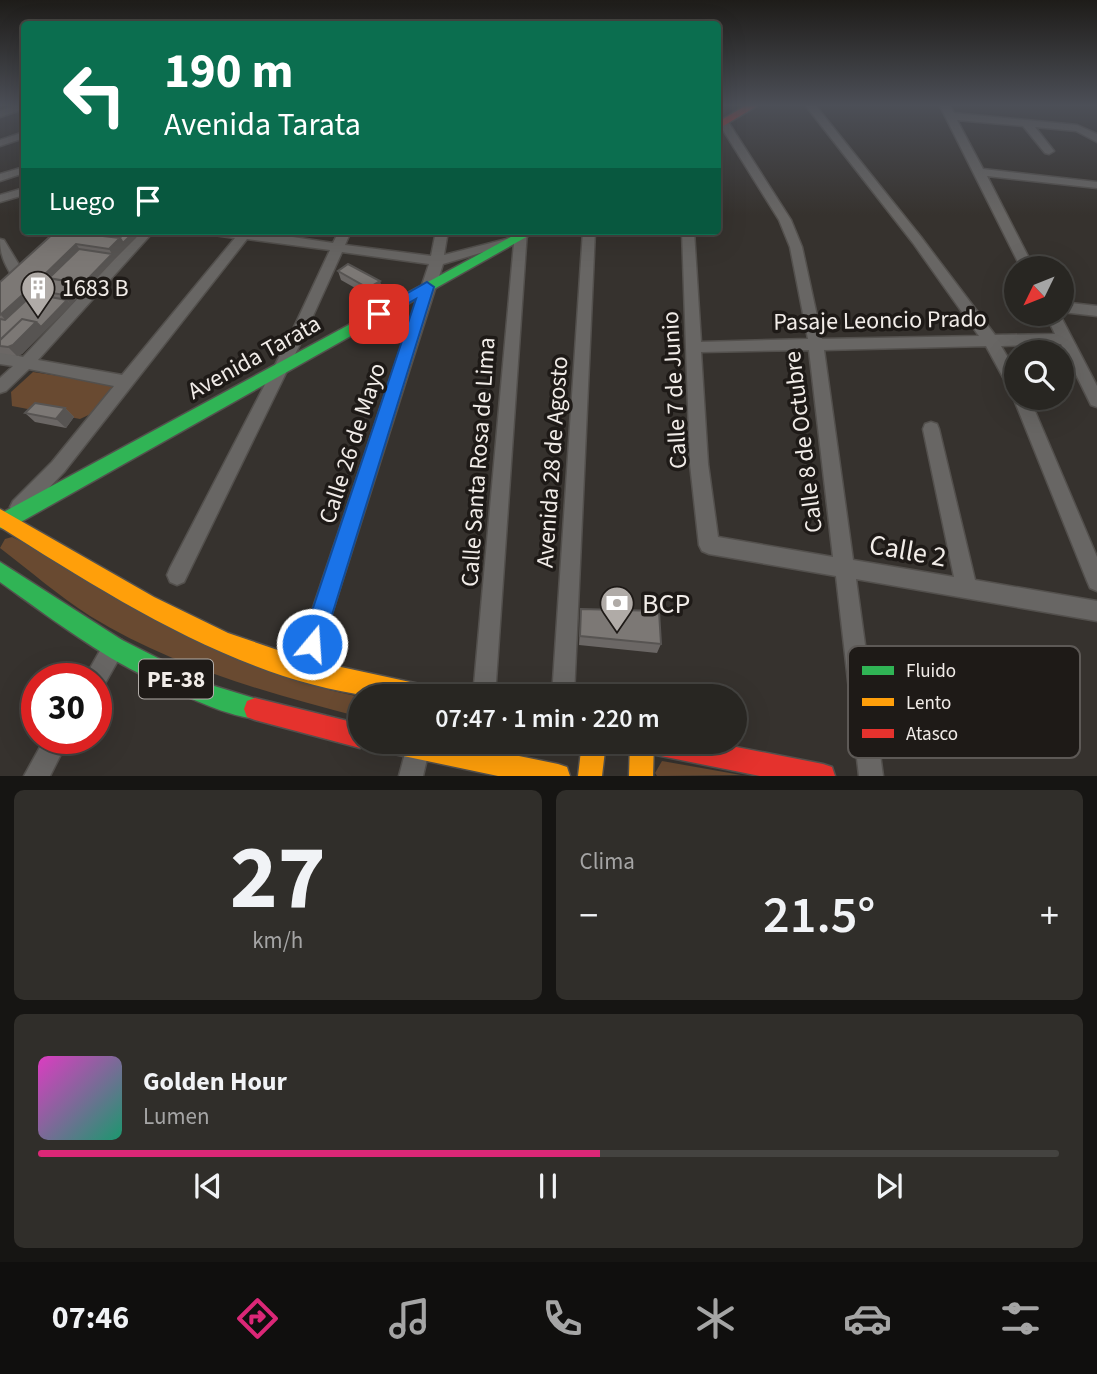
<!DOCTYPE html>
<html lang="es">
<meta charset="utf-8">
<style>
body{margin:0;font-family:"Source Sans 3",sans-serif;background:#302e2a;color:#f1f3f6;height:100vh;display:flex;flex-direction:column;font-size:26px;white-space:nowrap}
*{box-sizing:border-box;margin:0}
p{font-size:23px;color:#a5a5a5}
.icon{flex:none;width:38px;height:38px;fill:none;stroke:currentColor;stroke-width:2;stroke-linecap:round;stroke-linejoin:round}
.map{position:relative;height:776px;overflow:hidden}
.drawer{display:flex;flex-direction:column;gap:14px;padding:14px;background:#161513;flex:1}
.drawer>*{flex:none}
.top-card{position:absolute;left:21px;top:21px;width:700px;height:214px;border-radius:7px;box-shadow:0 7px 28px #0002,0 0 0 2px #444340;background:#0b6e4f;color:#fff;overflow:hidden}
.needle{width:46px;rotate:227deg}
.controls{position:absolute;left:1004px;top:256px;display:grid;gap:14px}
.controls a{display:grid;place-items:center;width:70px;height:70px;border-radius:50%;background:#282622;box-shadow:0 7px 28px #0002,0 0 0 2px #444340;font-size:35px}
.speed{position:absolute;left:21px;top:663px;display:flex;gap:14px;font-size:35px;font-weight:700;text-align:center}
.speed>*{display:grid;place-content:center;width:91px;height:91px;border-radius:50%;background:#282622;box-shadow:0 7px 28px #0002,0 0 0 2px #444340;line-height:1}
.speed .limit{border:10px solid #d22;background:#fff;color:#111}
.pin{position:absolute;display:grid;place-items:center;width:60px;height:60px;color:#fff;margin:-30px;border-radius:14px;box-shadow:0 4px 10px #0006}
.me{position:absolute;width:77px;margin:-38px;rotate:18deg;stroke-linejoin:round;filter:drop-shadow(0 0 5px #0008)}
.turn{display:flex;align-items:center;gap:24px;height:147px;padding:0 28px;font-size:32px}
.turn .icon{width:91px;height:91px;stroke-width:2.5}
.turn b{display:block;font-size:49px;line-height:60px}
.then{display:flex;align-items:center;height:66px;padding:0 28px;background:#0003;gap:14px;font-size:26px}
.big{font-size:52px;font-weight:600;line-height:1.1}
.drawer .widget{flex:1;display:flex;flex-direction:column;justify-content:center;gap:10px;min-width:0;padding:0 24px;border-radius:10px;background:#302e2a}
.drawer .dial{align-items:center;gap:0}
.dial b{font-size:91px;line-height:1}
.song{display:flex;align-items:center;gap:21px}
.cover{width:84px;height:84px;border-radius:10px;background:linear-gradient(135deg,hsl(310 70% 55%),hsl(160 70% 35%))}
.played{height:7px;border-radius:4px;background:linear-gradient(90deg,#db2777 55%,#444340 55%)}
.keys{display:flex;justify-content:space-around;direction:ltr}
.heat{display:flex;justify-content:space-between;align-items:center;font-size:38px;direction:ltr}
.drawer .tiles{flex:1;display:grid;gap:14px;grid-template-columns:1fr 1fr}
.widget:last-child{grid-column:span 2}
.trip{position:absolute;left:348px;top:684px;width:399px;height:70px;border-radius:35px;background:#282622;box-shadow:0 7px 28px #0002,0 0 0 2px #444340;font-weight:600;line-height:70px;text-align:center}
.tab-bar{display:flex;height:112px;justify-content:space-around;align-items:center;background:#100f0e;color:#a5a5a5}
.tab-bar .icon{width:49px;height:49px}
.tab-bar .selected{color:#db2777}
.tab-bar b{font-size:32px;color:#f1f3f6}
.map>svg:first-child{display:block}
</style>
<div class="map">
<svg width="1097" height="776" viewBox="0 0 1097 776">
<rect width="100%" height="100%" fill="#36322e"/>
<path fill="#694a31" d="M33 372 111 384 113 388 95 412 80 419 12 406 11 392Z
M12 537 329 690 360 697V717C268 693 173 667 90 616 59 596 30 571 0 548L5 539Z
M662 761 741 775 657 776 655 773Z"/>
<g fill="none" stroke-linecap="round" stroke-linejoin="round">
<g stroke="#53504d" stroke-width="3">
<path id="street" d="M14 106H24V109L0 117V111Z
M806 106H816L921 237 995 335 1055 334 1045 313H1059L1097 386V407L1091 405 1061 344 1001 346 1017 373V397H1029L1097 557V591L1090 588 1087 581 1013 397 1015 393 1011 392 986 346 824 350 853 560 954 577 923 429 925 424 931 422 937 424 939 429 975 580 1097 601V621L856 579 883 776H859L836 576 709 554 702 551 699 545 690 464 682 231H694L701 342 808 339 790 247 779 220 718 122 719 120H727L791 220 802 247 822 339 979 336 913 243ZM809 350 833 557 718 537 708 464 701 352Z
M940 106H950L954 113 1077 125 1097 134V142L1076 131 1035 127 1054 151 1049 154 1045 153 1023 126 957 120 983 169 1097 182V188L987 176 1034 268H1021Z
M24 132V138L0 146V140Z
M24 167V173L0 181V174Z
M24 188V195L0 202V195Z
M141 231H154L38 360 122 375 235 238 214 235 208 231H253L333 243 339 231H351L345 245 431 256 436 231H448L444 255 514 237 515 231H527L495 696H473L514 243 443 264 314 670 311 678 303 681 295 678 292 670 429 264 342 252 302 340 184 582 177 585 170 582 167 575 170 568 288 340 330 250 247 239 64 472 25 513 19 515 13 513 10 507 13 501 52 462 114 386 29 369 6 391 0 393V378L13 366 0 364V352L23 357Z
M583 231H595L574 696H552Z
M0 239 4 240 24 273 22 276H12C4 263 0 254 0 239Z
M1062 302 1097 306V316L1062 312Z
M114 637 122 640 125 648 103 687 96 690V679H84L106 640Z
M45 738H69L50 776H24Z
M408 742H428L430 746 423 776H399Z"/>
</g>
<g stroke="#53504d" stroke-width="3">
<path id="fast" d="M522 231H537L12 527 5 529 0 528V514Z
M0 562 122 640 211 685 263 701 266 709 263 717C238 727 132 671 106 655 70 633 35 607 0 582Z"/>
</g>
<g stroke="#53504d" stroke-width="3">
<path id="slow" d="M0 509 154 597 228 633 304 659 424 685 432 688 435 696C414 696 392 699 371 696 242 681 108 595 0 527Z
M382 742H451L558 764 567 767 570 776H498L394 754 386 750Z
M582 742H606L602 776H578Z
M630 742H654L653 776H629Z"/>
</g>
<g stroke="#53504d" stroke-width="3">
<path id="jam" d="M745 106H757L718 129V122Z
M255 698 360 724V742H369L360 748 255 720 247 717 244 709 247 701Z
M639 742H711L823 764 832 767 835 776H760L651 754 643 750Z"/>
</g>
<use href="#street" fill="#686664" fill-rule="evenodd"/>
<use href="#fast" fill="#30b455" fill-rule="evenodd"/>
<use href="#slow" fill="#ff9f0a" fill-rule="evenodd"/>
<use href="#jam" fill="#e5322d" fill-rule="evenodd"/>
</g>
<path fill="#6b6765" d="M56 231H141L136 238 127 248 22 354 17 356 0 353V282Z
M338 271 380 281 382 291 371 297 341 280Z
M65 408 74 417 66 428 35 422 25 413Z
M581 609 661 644 657 653 579 645Z"/>
<path fill="#575452" d="M90 231H102L91 238 87 234Z
M132 231H141L136 238 115 259 109 249 120 238 133 233Z
M76 244 83 254 53 283 42 277Z
M112 254 115 259 84 292 80 287Z
M380 281 382 291 371 297 368 288Z
M77 283 84 292 71 305 64 295Z
M29 289 37 299 10 325 1 315Z
M67 300 71 305 45 331 41 327Z
M36 322 45 331 22 354 17 356 8 347Z
M65 408 74 417 66 428 56 419Z"/>
<path fill="#7c7875" stroke="#575452" stroke-width="2" d="M56 231H90L87 234 120 238 109 249 76 244 42 277 77 283 64 295 29 289 0 315V282Z
M98 231H117L133 233 123 243 120 238 94 235Z
M79 249 112 254 80 287 77 283 49 278Z
M348 264 380 281 368 288 338 271Z
M33 294 67 300 41 327 36 322 22 319 0 340V319L5 320Z
M22 319 36 322 13 345 8 347 0 346V340Z
M35 403 65 408 56 419 25 413Z
M581 609 659 611 661 644 580 636Z"/>
<linearGradient id="sky" x2="0" y2="1"><stop stop-color="#1e1c19"/><stop offset="0.49" stop-color="#4c4f57"/><stop offset="1" stop-color="#4c4f57" stop-opacity="0"/></linearGradient>
<rect width="1097" height="215" fill="url(#sky)"/>
<path fill="#1a73e8" stroke="#114b97" stroke-width="2" d="M427 282 434 287 323 644 319 652 312 655 304 652 301 644 416 299 384 317H373L371 314Z"/>
<defs>
<g id="building-pin" transform="scale(1.75)"><path d="M0 17L-7.5 6A9.5 9.5 0 1 1 7.5 6Z" fill="#b0aba7" stroke="#1e1a17"/><path d="M-4-6H4V6H1V3H-1V6H-4ZM-2.5-4.3h1.7v1.8h-1.7ZM.8-4.3h1.7v1.8H.8ZM-2.5-1h1.7V.8h-1.7ZM.8-1h1.7V.8H.8Z" fill="#fff"/></g>
<g id="bank-pin" transform="scale(1.75)"><path d="M0 17L-7.5 6A9.5 9.5 0 1 1 7.5 6Z" fill="#b0aba7" stroke="#1e1a17"/><path d="M-6-4H6V4H-6ZM0-2.3a2.3 2.3 0 1 0 0 4.6a2.3 2.3 0 1 0 0-4.6Z" fill="#fff"/></g>
</defs>
<g fill-rule="evenodd">
<use href="#building-pin" x="38" y="288"/>
<use href="#bank-pin" x="617" y="603"/>
</g>
<g text-anchor="middle" stroke-width="7" stroke-linejoin="round" paint-order="stroke">
<rect fill="#1e1a17" stroke="#b2ada9" stroke-width="2" x="139" y="659.5" width="74" height="39" rx="5"/>
<g font-size="23" font-weight="bold" fill="#f1ece8">
<text x="176" y="687">PE-38</text>
</g>
<g font-size="24" fill="#f1ece8" stroke="#1e1a17" text-anchor="start">
<text x="62" y="296">1683 B</text>
</g>
<g font-size="24" fill="#f1ece8" stroke="#1e1a17">
<text transform="translate(880 320) rotate(-1)" y="8">Pasaje Leoncio Prado</text>
<text transform="translate(254 357) rotate(-29)" y="8">Avenida Tarata</text>
<text transform="translate(674 390) rotate(-93)" y="8">Calle 7 de Junio</text>
<text transform="translate(803 442) rotate(-97)" y="8">Calle 8 de Octubre</text>
<text transform="translate(352 443) rotate(-72)" y="8">Calle 26 de Mayo</text>
<text transform="translate(478 462) rotate(-86)" y="8">Calle Santa Rosa de Lima</text>
<text transform="translate(552 462) rotate(-86)" y="8">Avenida 28 de Agosto</text>
</g>
<g font-size="28" fill="#f1ece8" stroke="#1e1a17">
<text transform="translate(908 550) rotate(10)" y="10">Calle 2</text>
</g>
<g font-size="28" fill="#f1ece8" stroke="#1e1a17" text-anchor="start">
<text x="642" y="613">BCP</text>
</g>
</g>
<rect x="848" y="646" width="232" height="112" rx="10" fill="#1e1a17" stroke="#5d5956" stroke-width="2"/>
<rect x="862" y="666" width="32" height="9" fill="#30b455"/>
<rect x="862" y="698" width="32" height="8" fill="#ff9f0a"/>
<rect x="862" y="729" width="32" height="9" fill="#e5322d"/>
<g font-size="19" fill="#f1ece8">
<text x="906" y="677">Fluido</text>
<text x="906" y="709">Lento</text>
<text x="906" y="740">Atasco</text>
</g>
</svg>
<div class="controls">
<a><svg class="needle" viewBox="-14 -14 28 28"><path d="M0-13l5 13h-10z" fill="#e53935"/><path d="M0 13l5-13h-10z" fill="#a5a5a5"/></svg></a>
<a><svg class="icon" aria-label="search" viewBox="0 0 24 24"><circle cx="10" cy="10" r="6"/><path d="M15 15l6 6"/></svg></a>
</div>
<div class="speed"><div class="limit">30</div></div>
<div class="pin" style="left:379px;top:314px;background:#d93025"><svg class="icon" aria-label="arrive" viewBox="0 0 24 24"><path d="M6 21V4h12l-3 4 3 4H6"/></svg></div>
<svg class="me" style="left:312px;top:644px" viewBox="-20 -20 40 40"><circle r="17" fill="#1a73e8" stroke="#fff" stroke-width="3"/><path d="M0-11L8 9 0 5-8 9z" fill="#fff"/></svg>
<div class="trip">07:47 · 1 min · 220 m</div>
<div class="top-card">
<div class="turn"><svg class="icon" aria-label="left" viewBox="0 0 24 24"><path d="M17 20v-9H6M10 6l-5 5 5 5"/></svg><div><b>190 m</b>Avenida Tarata</div></div>
<div class="then">Luego<svg class="icon" aria-label="arrive" viewBox="0 0 24 24"><path d="M6 21V4h12l-3 4 3 4H6"/></svg></div>
</div>
</div>
<section class="drawer">
<div class="tiles">
<div class="widget dial"><b>27</b><p>km/h</p></div>
<div class="widget"><p>Clima</p>
<div class="heat"><a>−</a><b class="big">21.5°</b><a>+</a></div>
</div>
<div class="widget">
<div class="song"><i class="cover"></i><div><b>Golden Hour</b><p>Lumen</p></div></div>
<div class="played"></div>
<div class="keys"><svg class="icon" aria-label="previous" viewBox="0 0 24 24"><path d="M18 5L8 12l10 7zM5 5v14"/></svg><svg class="icon" aria-label="pause" viewBox="0 0 24 24"><path d="M8 5v14M16 5v14"/></svg><svg class="icon" aria-label="next" viewBox="0 0 24 24"><path d="M6 5l10 7-10 7zM19 5v14"/></svg></div>
</div>
</div>
</section>
<nav class="tab-bar">
<b>07:46</b>
<svg class="icon selected" aria-label="directions" viewBox="0 0 24 24"><path d="M12 3l9 9-9 9-9-9zM9 14v-3h6M13 9l2 2-2 2"/></svg>
<svg class="icon" aria-label="music" viewBox="0 0 24 24"><path d="M9 18V5l10-2v13"/><circle cx="6" cy="18" r="3"/><circle cx="16" cy="16" r="3"/></svg>
<svg class="icon" aria-label="phone" viewBox="0 0 24 24"><path d="M5 4h4l2 5-3 2q2 4 5 5l2-3 5 2v4C11 20 4 13 5 4z"/></svg>
<svg class="icon" aria-label="climate" viewBox="0 0 24 24"><path d="M12 3v18M4 7l16 10M4 17L20 7"/></svg>
<svg class="icon" aria-label="car" viewBox="0 0 24 24"><path d="M5 17H2v-5l4-1 3-4h7l3 4 3 1v5h-3M9 17h6M6 11h13"/><circle cx="7" cy="17" r="2"/><circle cx="17" cy="17" r="2"/></svg>
<svg class="icon" aria-label="filters" viewBox="0 0 24 24"><path d="M4 7h16M4 17h16"/><circle cx="9" cy="7" r="2"/><circle cx="15" cy="17" r="2"/></svg>
</nav>
